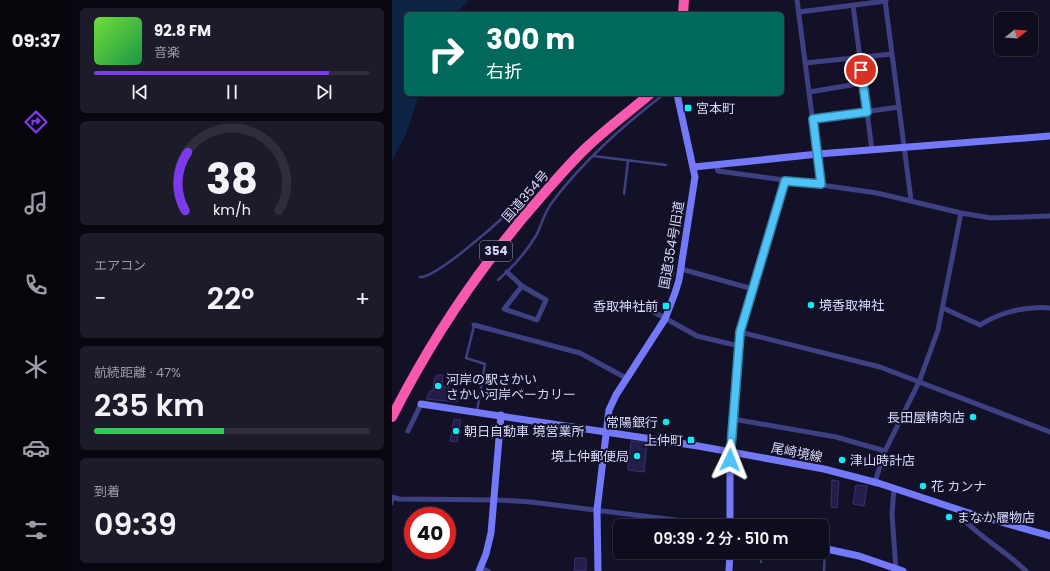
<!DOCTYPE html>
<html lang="ja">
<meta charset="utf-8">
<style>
body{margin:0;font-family:Poppins,"Noto Sans JP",sans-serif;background:#1c1b2a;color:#f1f3f6;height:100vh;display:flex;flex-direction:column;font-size:15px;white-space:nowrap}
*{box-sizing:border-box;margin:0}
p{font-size:13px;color:#9b9ca4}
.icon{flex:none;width:22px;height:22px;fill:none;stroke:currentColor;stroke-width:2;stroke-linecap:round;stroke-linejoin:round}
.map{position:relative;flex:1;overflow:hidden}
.details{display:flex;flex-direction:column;gap:8px;padding:8px;background:#080710;width:320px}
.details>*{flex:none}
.guide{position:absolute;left:12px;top:12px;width:380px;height:84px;border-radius:6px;box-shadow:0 1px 3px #0004,0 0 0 1px #2e2d3b;background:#00695c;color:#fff;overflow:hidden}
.needle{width:26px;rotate:73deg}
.buttons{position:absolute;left:602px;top:12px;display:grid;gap:8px}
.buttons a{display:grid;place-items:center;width:44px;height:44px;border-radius:6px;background:#0e0d1d;box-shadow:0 1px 3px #0004,0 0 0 1px #2e2d3b;font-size:20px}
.speed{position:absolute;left:12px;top:507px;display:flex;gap:8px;font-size:20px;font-weight:700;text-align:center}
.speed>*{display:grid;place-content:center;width:52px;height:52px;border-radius:50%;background:#0e0d1d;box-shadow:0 1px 3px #0004,0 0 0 1px #2e2d3b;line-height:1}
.speed .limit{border:6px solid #d22;background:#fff;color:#111}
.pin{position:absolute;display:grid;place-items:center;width:34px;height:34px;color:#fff;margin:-17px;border:2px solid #fff;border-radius:50%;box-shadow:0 1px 4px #0007}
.me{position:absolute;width:44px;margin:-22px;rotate:2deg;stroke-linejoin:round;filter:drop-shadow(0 0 3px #0008)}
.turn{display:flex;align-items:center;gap:14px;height:84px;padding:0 16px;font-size:18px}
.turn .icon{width:52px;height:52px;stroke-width:2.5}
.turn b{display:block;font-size:28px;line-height:34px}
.big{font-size:30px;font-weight:600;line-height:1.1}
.details .tile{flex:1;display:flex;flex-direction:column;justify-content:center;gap:6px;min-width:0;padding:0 14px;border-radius:6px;background:#1c1b2a}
.details .dial{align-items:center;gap:0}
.dial svg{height:104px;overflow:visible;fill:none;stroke:#2e2d3b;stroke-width:7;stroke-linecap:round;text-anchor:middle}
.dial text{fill:#f1f3f6;stroke:none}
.song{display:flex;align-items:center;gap:12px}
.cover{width:48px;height:48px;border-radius:6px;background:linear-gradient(135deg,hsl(100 70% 55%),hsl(140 70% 35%))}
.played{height:4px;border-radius:2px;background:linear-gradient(90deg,#7c3aed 85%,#2e2d3b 85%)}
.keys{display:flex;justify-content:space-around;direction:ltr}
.heat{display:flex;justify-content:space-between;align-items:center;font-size:22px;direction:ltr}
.charge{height:6px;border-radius:3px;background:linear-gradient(90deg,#34c759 47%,#2e2d3b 0)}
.trip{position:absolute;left:221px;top:519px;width:216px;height:40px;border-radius:6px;background:#0e0d1d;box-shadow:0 1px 3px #0004,0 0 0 1px #2e2d3b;font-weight:600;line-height:40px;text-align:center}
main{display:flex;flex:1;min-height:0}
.tab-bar{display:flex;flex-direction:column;width:72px;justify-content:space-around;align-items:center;background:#06050c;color:#9b9ca4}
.tab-bar .icon{width:28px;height:28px}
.tab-bar .selected{color:#7c3aed}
.tab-bar b{font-size:18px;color:#f1f3f6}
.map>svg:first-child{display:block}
</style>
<main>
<nav class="tab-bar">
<b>09:37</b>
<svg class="icon selected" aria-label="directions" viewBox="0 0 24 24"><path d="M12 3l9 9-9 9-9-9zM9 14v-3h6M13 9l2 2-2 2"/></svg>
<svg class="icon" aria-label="music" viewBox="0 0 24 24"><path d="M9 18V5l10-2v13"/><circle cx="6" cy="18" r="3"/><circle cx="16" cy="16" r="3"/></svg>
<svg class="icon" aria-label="phone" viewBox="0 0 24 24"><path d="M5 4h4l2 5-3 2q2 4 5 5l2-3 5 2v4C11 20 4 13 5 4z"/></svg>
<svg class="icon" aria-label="climate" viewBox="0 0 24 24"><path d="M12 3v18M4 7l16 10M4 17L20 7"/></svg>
<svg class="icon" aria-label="car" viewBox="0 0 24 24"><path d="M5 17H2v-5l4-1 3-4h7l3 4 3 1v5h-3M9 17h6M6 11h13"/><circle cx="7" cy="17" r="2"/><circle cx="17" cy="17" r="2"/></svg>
<svg class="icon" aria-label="filters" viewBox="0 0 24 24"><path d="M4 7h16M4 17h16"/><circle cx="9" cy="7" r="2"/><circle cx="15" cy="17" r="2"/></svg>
</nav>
<section class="details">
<div class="tile">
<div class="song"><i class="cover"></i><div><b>92.8 FM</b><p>音楽</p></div></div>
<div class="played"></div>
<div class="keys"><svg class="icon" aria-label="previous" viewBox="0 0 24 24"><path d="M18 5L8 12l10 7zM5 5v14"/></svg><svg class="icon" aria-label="pause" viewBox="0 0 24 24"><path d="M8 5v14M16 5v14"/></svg><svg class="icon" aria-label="next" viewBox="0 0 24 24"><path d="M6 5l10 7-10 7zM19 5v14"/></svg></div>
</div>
<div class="tile dial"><svg viewBox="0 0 100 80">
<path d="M14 69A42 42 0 1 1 86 69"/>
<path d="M14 69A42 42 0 0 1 16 24" stroke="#7c3aed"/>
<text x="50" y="56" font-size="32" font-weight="700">38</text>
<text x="50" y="72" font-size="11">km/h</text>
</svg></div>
<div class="tile"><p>エアコン</p>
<div class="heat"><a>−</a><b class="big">22°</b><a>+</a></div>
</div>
<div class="tile"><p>航続距離 · 47%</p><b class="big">235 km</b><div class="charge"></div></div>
<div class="tile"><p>到着</p><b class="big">09:39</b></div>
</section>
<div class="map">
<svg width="658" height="571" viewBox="0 0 658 571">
<rect width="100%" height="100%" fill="#131127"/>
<path fill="#0d2444" d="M0 0H77L63 14H14V94H27L14 134 0 161Z"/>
<path fill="#231e47" stroke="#3a3172" d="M268 269 282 272 279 286 266 284Z
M45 375H51L50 386 57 387 56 396 66 397 65 402 34 399 38 391H41L42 380Z
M62 419 69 420 65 442 58 441Z
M239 441 255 443 252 472 236 470Z
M440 480 447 481 445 508 439 507Z
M464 485 475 486 472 506 461 504Z
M183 558H194V571H182Z"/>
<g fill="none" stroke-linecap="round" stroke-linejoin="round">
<path stroke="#3e4083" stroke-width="2.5" d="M201 156 274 165
M232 194 236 161
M28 277C44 278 103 225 117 212 129 200 139 187 151 176L160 182
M106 280C121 267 135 251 145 234 150 223 153 211 161 201 193 159 231 126 272 94
M82 326 74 358 93 364 85 411
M0 504 2 497
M369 552V562
M432 571 433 549"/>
<path stroke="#3e4083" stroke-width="5" d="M405 0 429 185 485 193 569 213 599 218 658 216
M493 0 519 200
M461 5 480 150
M407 12 494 1
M413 63 500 54
M417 92 471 83
M421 119 507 107
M324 164 326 171 429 185
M289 269 361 289 348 332 338 452
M115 272 130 286 154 300 145 320 112 309 130 286
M361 289 393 181
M253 307 305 336 347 346
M551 308 588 325C608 312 634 306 658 308
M82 325 188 353 234 378
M348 332 488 367 658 432
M341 419 444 437 493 451
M16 431 29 404
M483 482 493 451 527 382 546 330 569 213
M502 488 500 514 504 570
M0 497 7 499 106 500 139 502 331 526
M574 512 573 521C592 540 615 552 634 571
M88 568 96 571"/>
<path stroke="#7479f9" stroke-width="7" d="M302 167 426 154 658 136
M29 404 306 446 432 469 486 483 574 512 658 536
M338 526V452
M430 548 467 556 511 571
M87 571 94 554 99 533 109 415
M206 571 205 510 217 410 224 395 273 319 283 293 287 280 303 177 285 94
M337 571 338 552"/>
<path stroke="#f859af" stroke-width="10" d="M291 14 292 0
M0 417C40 338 89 265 148 198 163 181 178 163 195 147 215 128 237 112 258 94"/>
</g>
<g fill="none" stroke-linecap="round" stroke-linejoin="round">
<g stroke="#337fa1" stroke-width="10">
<path id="route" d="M338 460 348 332 393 181 429 184 421 119 475 112 469 70"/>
</g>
<use href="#route" stroke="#4fc3f7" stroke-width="7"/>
</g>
<g fill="#0decf4" stroke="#131127" stroke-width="1.5">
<rect x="292" y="104" width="8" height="8" rx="2"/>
<circle cx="419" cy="305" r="4"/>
<rect x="270" y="302" width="8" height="8" rx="2"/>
<circle cx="46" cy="386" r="4"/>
<circle cx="581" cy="417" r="4"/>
<circle cx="274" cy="422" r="4"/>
<circle cx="64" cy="431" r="4"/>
<rect x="295" y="436" width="8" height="8" rx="2"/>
<circle cx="245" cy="456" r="4"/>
<circle cx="450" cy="460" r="4"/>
<circle cx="531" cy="486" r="4"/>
<circle cx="557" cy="517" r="4"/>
</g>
<g text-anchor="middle" stroke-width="4" stroke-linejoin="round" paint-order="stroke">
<rect fill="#131127" stroke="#9e9cbd" stroke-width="1" x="88" y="241" width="32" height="20" rx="3"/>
<g font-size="12" font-weight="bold" fill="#dad8fd">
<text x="104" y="255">354</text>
</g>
<g font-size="13" fill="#dad8fd" stroke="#131127" text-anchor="start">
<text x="304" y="113">宮本町</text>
<text x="427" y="310">境香取神社</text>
<text x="266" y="311" text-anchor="end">香取神社前</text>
<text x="54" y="384">河岸の駅さかい<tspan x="54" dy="15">さかい河岸ベーカリー</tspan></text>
<text x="573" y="422" text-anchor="end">長田屋精肉店</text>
<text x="266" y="427" text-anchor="end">常陽銀行</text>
<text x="72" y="436">朝日自動車 境営業所</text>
<text x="291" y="445" text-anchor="end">上仲町</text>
<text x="237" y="461" text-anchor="end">境上仲郵便局</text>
<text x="458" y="465">津山時計店</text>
<text x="539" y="491">花 カンナ</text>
<text x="565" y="522">まなか履物店</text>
</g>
<g font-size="13" fill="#dad8fd" stroke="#131127">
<text transform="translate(133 196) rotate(-49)" y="5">国道354号</text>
<text transform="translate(279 245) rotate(-80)" y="5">国道354号旧道</text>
<text transform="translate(405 452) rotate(11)" y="5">尾崎境線</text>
</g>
</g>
</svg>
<div class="buttons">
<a><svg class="needle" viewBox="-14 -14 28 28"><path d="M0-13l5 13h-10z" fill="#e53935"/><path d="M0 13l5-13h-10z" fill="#9b9ca4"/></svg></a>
</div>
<div class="speed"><div class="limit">40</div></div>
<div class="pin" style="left:469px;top:70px;background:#d93025"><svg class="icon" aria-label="arrive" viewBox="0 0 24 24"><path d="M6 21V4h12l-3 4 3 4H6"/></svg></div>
<svg class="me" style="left:338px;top:460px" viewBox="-20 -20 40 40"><path d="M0-17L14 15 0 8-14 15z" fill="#4fc3f7" stroke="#fff" stroke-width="4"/></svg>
<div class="trip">09:39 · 2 分 · 510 m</div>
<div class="guide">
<div class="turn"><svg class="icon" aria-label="right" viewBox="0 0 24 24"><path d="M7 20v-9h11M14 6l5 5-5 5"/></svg><div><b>300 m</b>右折</div></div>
</div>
</div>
</main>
